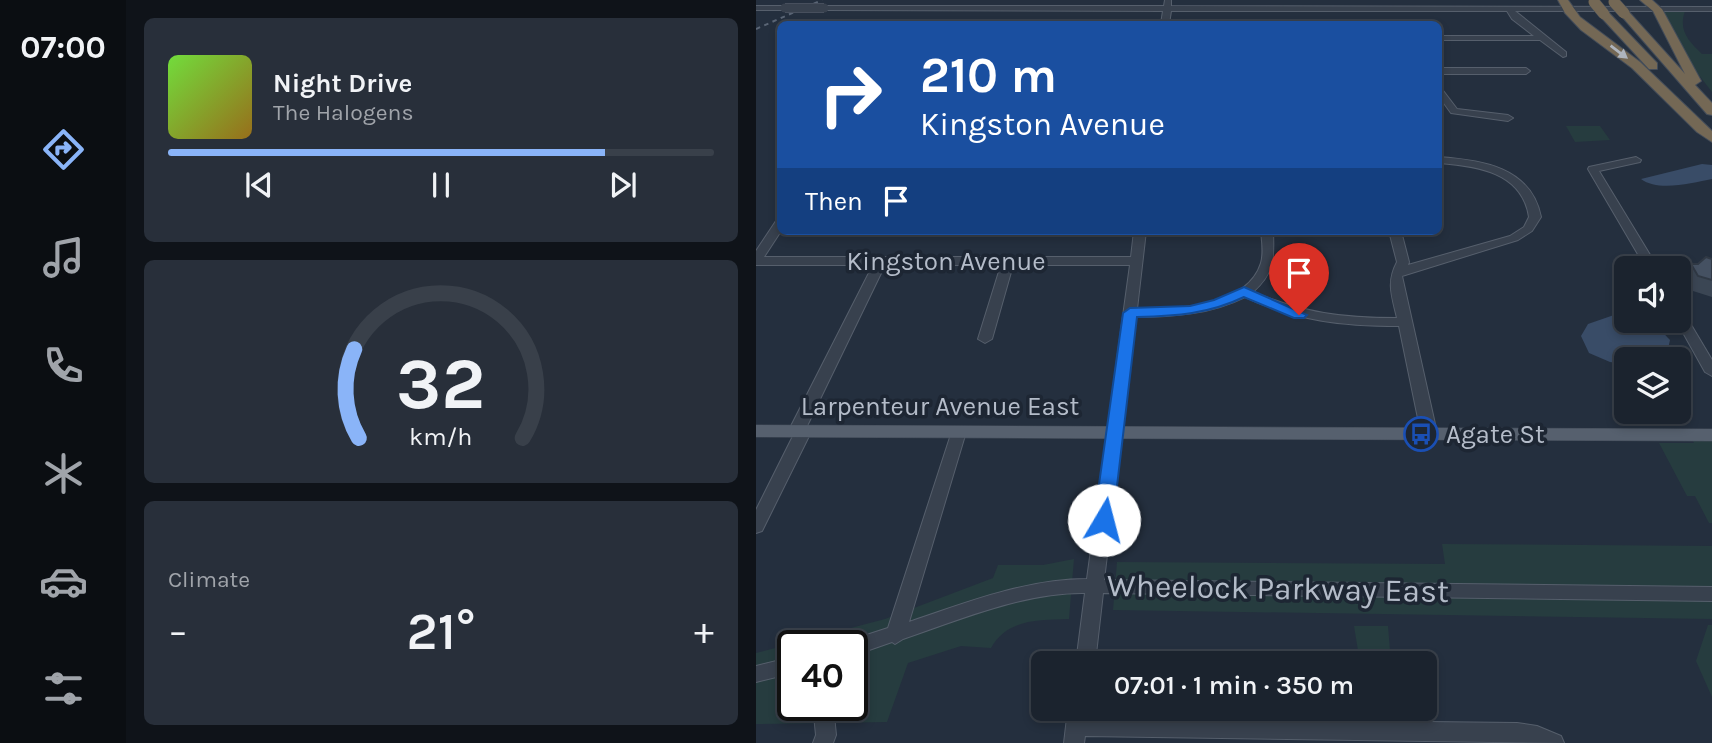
<!DOCTYPE html>
<meta charset="utf-8">
<style>
body{margin:0;font-family:Karla,sans-serif;background:#282f3a;color:#f1f3f6;height:100vh;display:flex;flex-direction:column;font-size:26px;white-space:nowrap}
*{box-sizing:border-box;margin:0}
p{font-size:23px;color:#a0a4aa}
.icon{flex:none;width:38px;height:38px;fill:none;stroke:currentColor;stroke-width:2;stroke-linecap:round;stroke-linejoin:round}
.map{position:relative;flex:1;overflow:hidden}
.details{display:flex;flex-direction:column;gap:18px;padding:18px;background:#0f1319;width:630px}
.details>*{flex:none}
.top-card{position:absolute;left:21px;top:21px;width:665px;height:214px;border-radius:10px;box-shadow:0 4px 10px #0003,0 0 0 2px #39404a;background:#1a4fa0;color:#fff;overflow:hidden}
.buttons{position:absolute;left:858px;top:256px;display:grid;gap:14px}
.buttons a{display:grid;place-items:center;width:77px;height:77px;border-radius:10px;background:#1b232e;box-shadow:0 4px 10px #0003,0 0 0 2px #39404a;font-size:35px}
.speed{position:absolute;left:21px;top:630px;display:flex;gap:14px;font-size:35px;font-weight:700;text-align:center}
.speed>*{display:grid;place-content:center;width:91px;height:91px;border-radius:50%;background:#1b232e;box-shadow:0 4px 10px #0003,0 0 0 2px #39404a;line-height:1}
.speed .limit{border:4px solid #111;border-radius:10px;background:#fff;color:#111}
.pin{position:absolute;display:grid;place-items:center;width:60px;height:60px;color:#fff;margin:-72px -30px;border-radius:50% 50% 50% 0;rotate:-45deg;box-shadow:0 0 7px #0007}
.pin .icon{rotate:45deg}
.me{position:absolute;width:77px;margin:-38px;rotate:8deg;stroke-linejoin:round;filter:drop-shadow(0 0 5px #0008)}
.turn{display:flex;align-items:center;gap:24px;height:147px;padding:0 28px;font-size:32px}
.turn .icon{width:91px;height:91px;stroke-width:2.5}
.turn b{display:block;font-size:49px;line-height:60px}
.then{display:flex;align-items:center;height:66px;padding:0 28px;background:#0003;gap:14px;font-size:26px}
.big{font-size:52px;font-weight:600;line-height:1.1}
.details .card{flex:1;display:flex;flex-direction:column;justify-content:center;gap:10px;min-width:0;padding:0 24px;border-radius:10px;background:#282f3a}
.details .dial{align-items:center;gap:0}
.dial svg{height:182px;overflow:visible;fill:none;stroke:#39404a;stroke-width:7;stroke-linecap:round;text-anchor:middle}
.dial text{fill:#f1f3f6;stroke:none}
.song{display:flex;align-items:center;gap:21px}
.cover{width:84px;height:84px;border-radius:10px;background:linear-gradient(135deg,hsl(100 70% 55%),hsl(40 70% 35%))}
.played{height:7px;border-radius:4px;background:linear-gradient(90deg,#8ab4f8 80%,#39404a 80%)}
.keys{display:flex;justify-content:space-around;direction:ltr}
.heat{display:flex;justify-content:space-between;align-items:center;font-size:38px;direction:ltr}
.trip{position:absolute;left:275px;top:651px;width:406px;height:70px;border-radius:10px;background:#1b232e;box-shadow:0 4px 10px #0003,0 0 0 2px #39404a;font-weight:600;line-height:70px;text-align:center}
main{display:flex;flex:1;min-height:0}
.menu{display:flex;flex-direction:column;width:126px;justify-content:space-around;align-items:center;background:#0b0e12;color:#a0a4aa}
.menu .icon{width:49px;height:49px}
.menu .selected{color:#8ab4f8}
.menu b{font-size:32px;color:#f1f3f6}
.map>svg:first-child{display:block}
</style>
<main>
<nav class="menu">
<b>07:00</b>
<svg class="icon selected" aria-label="directions" viewBox="0 0 24 24"><path d="M12 3l9 9-9 9-9-9zM9 14v-3h6M13 9l2 2-2 2"/></svg>
<svg class="icon" aria-label="music" viewBox="0 0 24 24"><path d="M9 18V5l10-2v13"/><circle cx="6" cy="18" r="3"/><circle cx="16" cy="16" r="3"/></svg>
<svg class="icon" aria-label="phone" viewBox="0 0 24 24"><path d="M5 4h4l2 5-3 2q2 4 5 5l2-3 5 2v4C11 20 4 13 5 4z"/></svg>
<svg class="icon" aria-label="climate" viewBox="0 0 24 24"><path d="M12 3v18M4 7l16 10M4 17L20 7"/></svg>
<svg class="icon" aria-label="car" viewBox="0 0 24 24"><path d="M5 17H2v-5l4-1 3-4h7l3 4 3 1v5h-3M9 17h6M6 11h13"/><circle cx="7" cy="17" r="2"/><circle cx="17" cy="17" r="2"/></svg>
<svg class="icon" aria-label="filters" viewBox="0 0 24 24"><path d="M4 7h16M4 17h16"/><circle cx="9" cy="7" r="2"/><circle cx="15" cy="17" r="2"/></svg>
</nav>
<section class="details">
<div class="card">
<div class="song"><i class="cover"></i><div><b>Night Drive</b><p>The Halogens</p></div></div>
<div class="played"></div>
<div class="keys"><svg class="icon" aria-label="previous" viewBox="0 0 24 24"><path d="M18 5L8 12l10 7zM5 5v14"/></svg><svg class="icon" aria-label="pause" viewBox="0 0 24 24"><path d="M8 5v14M16 5v14"/></svg><svg class="icon" aria-label="next" viewBox="0 0 24 24"><path d="M6 5l10 7-10 7zM19 5v14"/></svg></div>
</div>
<div class="card dial"><svg viewBox="0 0 100 80">
<path d="M14 69A42 42 0 1 1 86 69"/>
<path d="M14 69A42 42 0 0 1 12 30" stroke="#8ab4f8"/>
<text x="50" y="56" font-size="32" font-weight="700">32</text>
<text x="50" y="72" font-size="11">km/h</text>
</svg></div>
<div class="card"><p>Climate</p>
<div class="heat"><a>−</a><b class="big">21°</b><a>+</a></div>
</div>
</section>
<div class="map">
<svg width="956" height="743" viewBox="0 0 956 743">
<rect width="100%" height="100%" fill="#242f3e"/>
<path fill="#263c3f" fill-rule="evenodd" d="M929 11C922 31 933 41 946 54H956V92L939 70 907 12Z
M810 126H844L854 140 819 142Z
M934 435H956V523H953L939 496H931L903 443H938Z
M686 544 956 546V619L357 610 361 562 689 564Z
M318 559 313 619C282 620 251 619 235 648L205 646 152 663 131 722 0 724V653L129 619 237 578 242 565H287ZM37 646H96V705H37Z
M952 625H956V697L940 661Z
M598 626H632L635 663H604Z"/>
<path fill="#394c67" d="M946 164 956 165V179C936 183 902 192 885 179Z
M858 315 870 316V320C891 320 900 324 914 340L912 349 897 359H870V364L854 362 833 353 825 336 832 324Z"/>
<g fill="none" stroke-linecap="round" stroke-linejoin="round">
<g stroke="#565f6c" stroke-width="2">
<path id="minor" d="M409 0H415V6L956 7V11H759L810 52V56L807 57 784 40H682V36H778L756 19 751 11H415L413 24H405L407 11 68 10 64 8 68 6H408Z
M0 6H29L33 8 29 10H0Z
M682 68H770L774 71 770 74H682Z
M682 84 701 109 752 115 757 118 752 121 695 113 682 95Z
M682 157C726 160 775 167 785 217L776 231 762 240 646 276 681 433 678 437 673 438 665 433 643 326C586 326 541 321 489 297 455 314 417 317 380 317L348 580 956 587V601L347 593 339 663H320L329 593C269 592 203 620 147 639L139 644 136 642 96 656V646H88L89 642 132 628 197 428H207L210 432 153 622C209 603 270 579 331 579L374 265H257L236 339 229 343 222 339 245 265H129L50 428 55 432 8 527 6 531 0 533V510L37 436 32 432 117 265H0V251L20 221 24 220 25 231 8 257H375L378 231H390L381 309C419 309 491 308 505 263 508 253 506 241 505 231H517C518 259 519 272 497 292 547 313 588 318 641 318 636 296 630 283 641 262L633 231H645L653 262 652 265 754 236 768 227 773 217C766 172 722 166 682 163Z
M880 157 885 160 884 162 843 171 902 268H890L832 169 833 167Z
M922 309 928 313 956 360V376L949 372 920 320H922Z
M37 657V673L0 682V666Z
M57 705H77L80 735 77 743H57L60 735Z
M312 709H332L331 718 761 723 781 726 805 736 808 743 329 736 328 743H308Z"/>
</g>
<g stroke="#414a57" stroke-width="1">
<path id="major" d="M0 425 956 429V441L0 437Z"/>
</g>
<g stroke="#434c59" stroke-width="2">
<path id="highway" d="M802 0H812L824 17 884 62 956 131V142L941 132 876 68 825 30 809 13Z
M884 0H896L906 9 945 81 939 85 956 103V115L951 114 863 13 872 11 929 74 897 11Z
M844 12H852L901 63V69H893L844 16Z"/>
</g>
<use href="#minor" fill="#38414e" fill-rule="evenodd"/>
<use href="#major" fill="#56606e" fill-rule="evenodd"/>
<use href="#highway" fill="#746855" fill-rule="evenodd"/>
<path stroke="#5a6575" stroke-width="2" stroke-dasharray="4.5 4.5" stroke-linecap="butt" d="M0 29 66 0"/>
<g stroke="#565f6c" stroke-width="10" stroke-linecap="butt">
<path id="minor-bridge" d="M29 8H68"/>
</g>
<g stroke="#434c59" stroke-width="12" stroke-linecap="butt">
<path id="highway-bridge" d="M838 2 848 14
M858 2 868 13"/>
</g>
<use href="#minor-bridge" stroke="#38414e" stroke-width="9"/>
<use href="#highway-bridge" stroke="#746855" stroke-width="11"/>
</g>
<path fill="#3b4654" d="M956 259V297L937 291 930 279 935 264H942Z"/>
<path fill="#455162" stroke="#303945" stroke-width="2" d="M950 257 956 259V280L942 276 935 264H942Z"/>
<defs><path id="oneway-solid" d="M-6-.8H1V-3.2L6.5 0L1 3.2V.8H-6Z" transform="scale(1.75)"/></defs>
<use fill="#aeb4bd" href="#oneway-solid" transform="translate(863 52) rotate(37)"/>
<path fill="#1a73e8" stroke="#114b97" stroke-width="2" d="M488 287 551 315 548 318H538L488 297C453 314 420 316 381 317L357 520 355 525H341L338 520 367 313 374 308 434 306 458 300Z"/>
<defs>
<g id="bus-ring" transform="scale(1.75)"><circle r="9.5" fill="#1d2633" stroke="#1a4fb4" stroke-width="1.5"/><path d="M-5-6H5V4H4V6H2V4H-2V6H-4V4H-5ZM-3.5-4V0h7V-4ZM-3.5 1.2v1.5H-2V1.2ZM2 1.2v1.5H3.5V1.2Z" fill="#1a4fb4"/></g>
</defs>
<g fill-rule="evenodd">
<use href="#bus-ring" x="665" y="434"/>
</g>
<g text-anchor="middle" stroke-width="7" stroke-linejoin="round" paint-order="stroke">
<g font-size="26" fill="#b4bcc9" stroke="#1d2633">
<text x="190" y="270">Kingston Avenue</text>
<text x="184" y="415">Larpenteur Avenue East</text>
</g>
<g font-size="26" fill="#b4bcc9" stroke="#1d2633" text-anchor="start">
<text x="690" y="443">Agate St</text>
</g>
<g font-size="32" fill="#b4bcc9" stroke="#1d2633">
<text transform="translate(522 588) rotate(1)" y="11">Wheelock Parkway East</text>
</g>
</g>
</svg>
<div class="buttons">
<a><svg class="icon" aria-label="sound" viewBox="0 0 24 24"><path d="M4 9h4l5-4v14l-5-4H4zM17 9q2 3 0 6"/></svg></a>
<a><svg class="icon" aria-label="layers" viewBox="0 0 24 24"><path d="M12 4l9 5-9 5-9-5zM3 14l9 5 9-5"/></svg></a>
</div>
<div class="speed"><div class="limit">40</div></div>
<div class="pin" style="left:543px;top:315px;background:#d93025"><svg class="icon" aria-label="arrive" viewBox="0 0 24 24"><path d="M6 21V4h12l-3 4 3 4H6"/></svg></div>
<svg class="me" style="left:348px;top:520px" viewBox="-20 -20 40 40"><circle r="19" fill="#fff"/><path d="M0-13L10 11 0 6-10 11z" fill="#1a73e8"/></svg>
<div class="trip">07:01 · 1 min · 350 m</div>
<div class="top-card">
<div class="turn"><svg class="icon" aria-label="right" viewBox="0 0 24 24"><path d="M7 20v-9h11M14 6l5 5-5 5"/></svg><div><b>210 m</b>Kingston Avenue</div></div>
<div class="then">Then<svg class="icon" aria-label="arrive" viewBox="0 0 24 24"><path d="M6 21V4h12l-3 4 3 4H6"/></svg></div>
</div>
</div>
</main>
